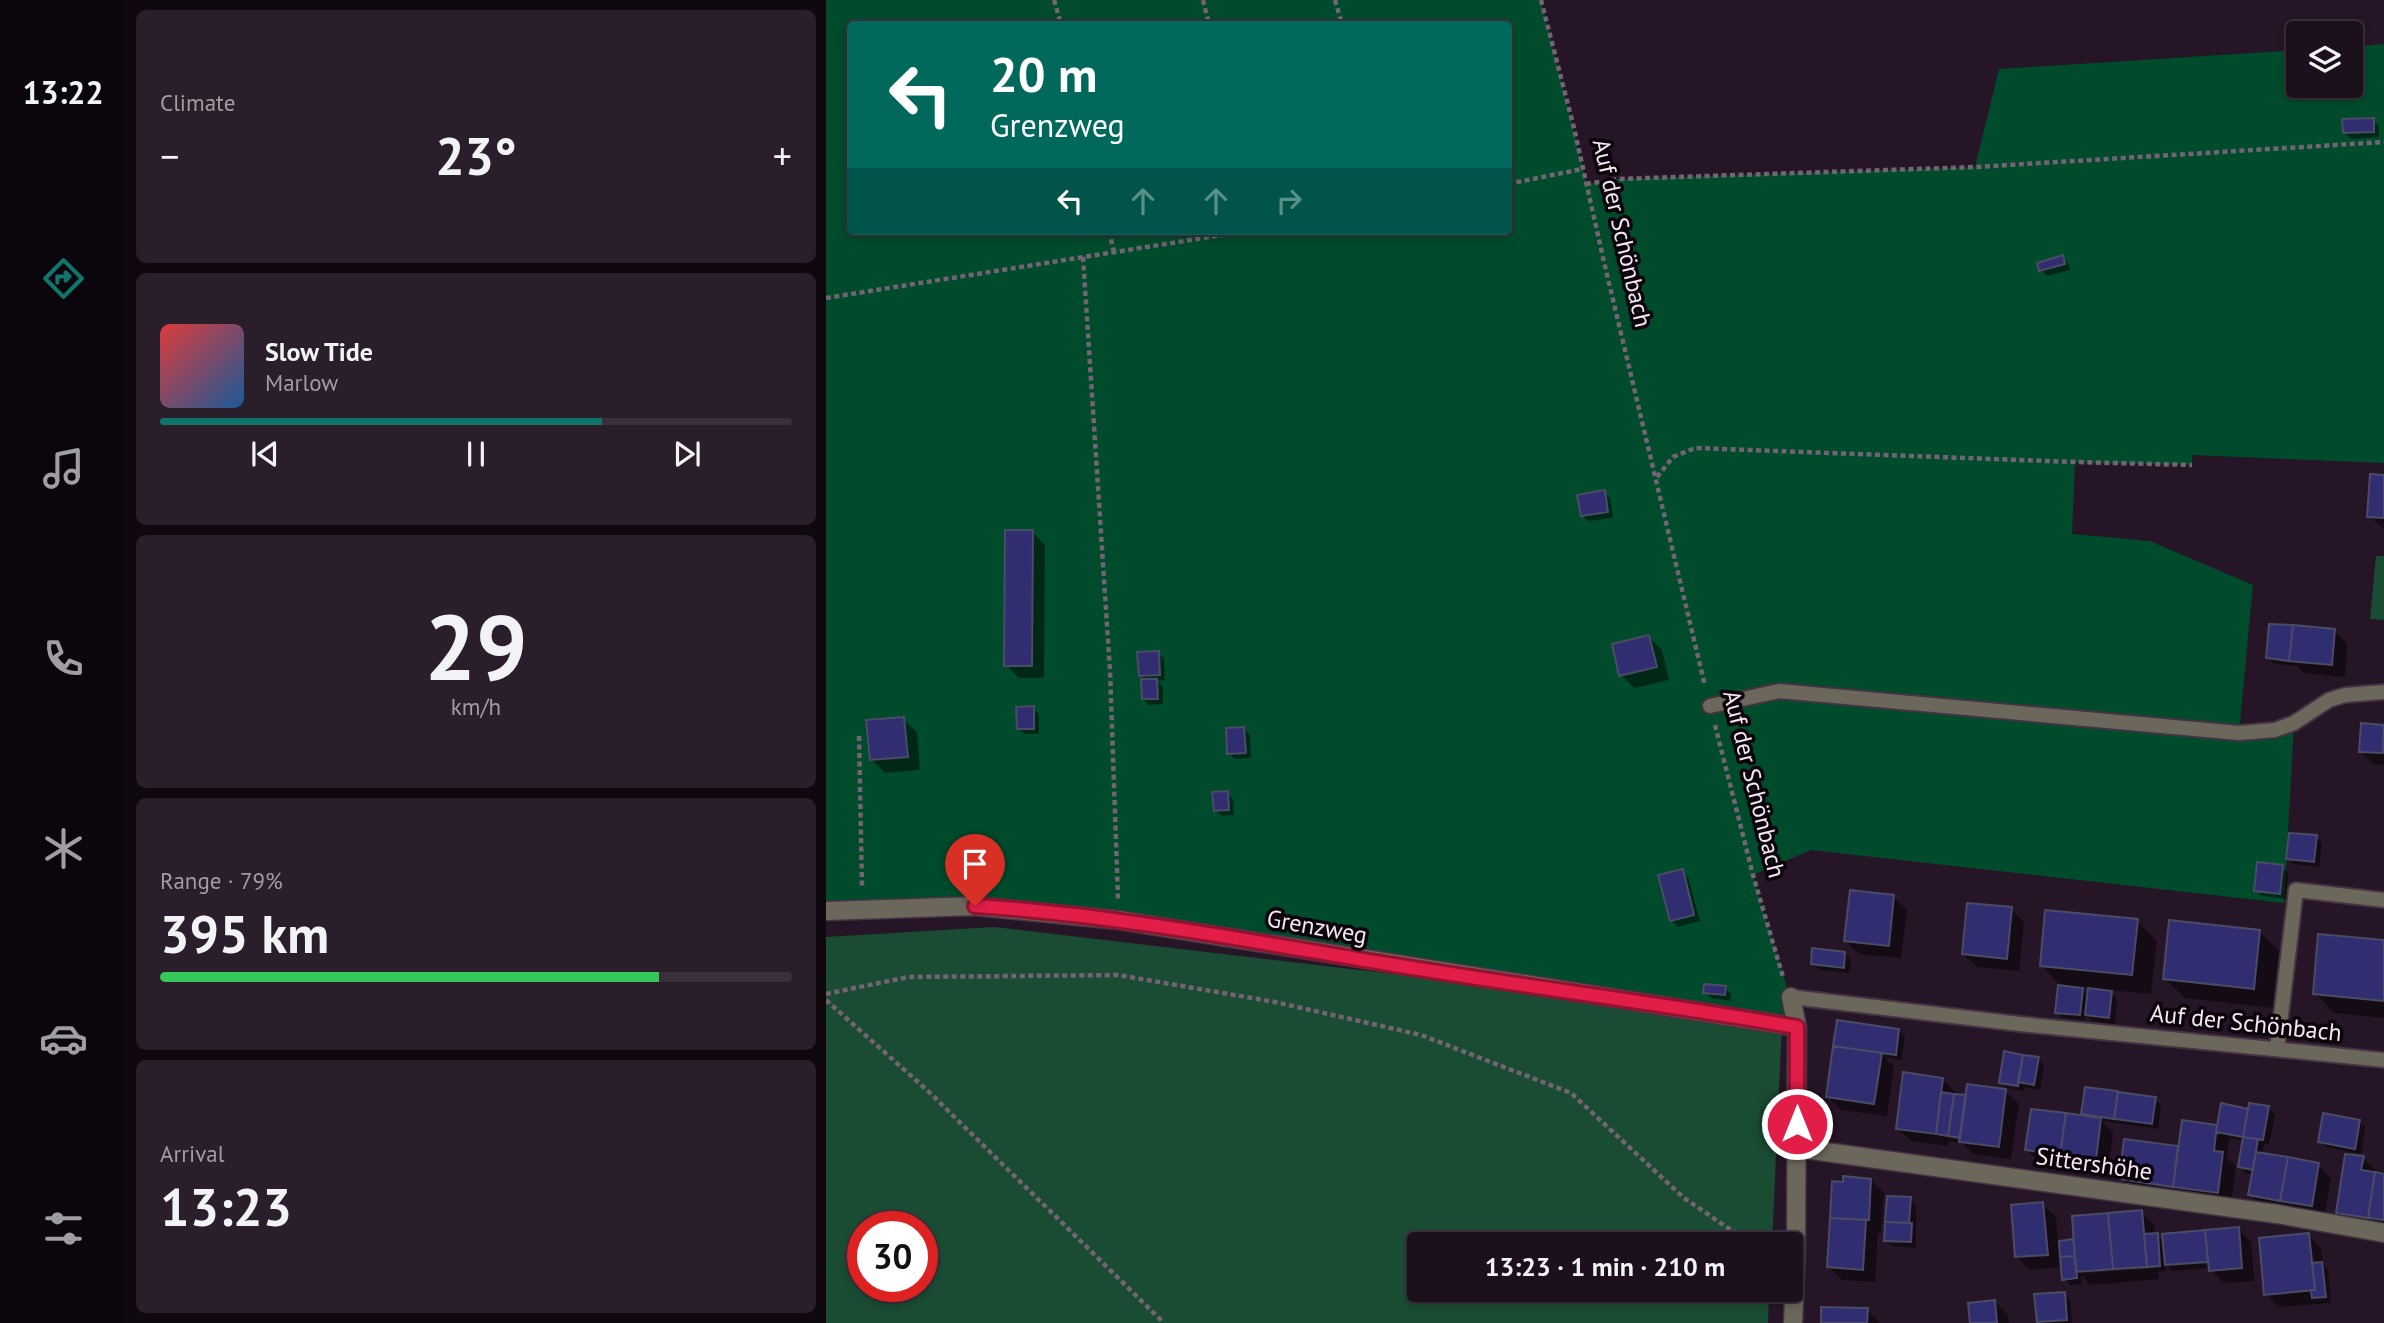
<!DOCTYPE html>
<meta charset="utf-8">
<style>
body{margin:0;font-family:"PT Sans",sans-serif;background:#291e29;color:#f1f3f6;height:100vh;display:flex;flex-direction:column;font-size:26px;white-space:nowrap}
*{box-sizing:border-box;margin:0}
p{font-size:23px;color:#a09da3}
.icon{flex:none;width:38px;height:38px;fill:none;stroke:currentColor;stroke-width:2;stroke-linecap:round;stroke-linejoin:round}
.map{position:relative;flex:1;overflow:hidden}
.sheet{display:flex;flex-direction:column;gap:10px;padding:10px;background:#0f090f;width:700px}
.sheet>*{flex:none}
.hud{position:absolute;left:21px;top:21px;width:665px;height:214px;border-radius:7px;box-shadow:0 4px 10px #0003,0 0 0 2px #3a303b;background:#00695c;color:#fff;overflow:hidden}
.fabs{position:absolute;left:1460px;top:21px;display:grid;gap:14px}
.fabs a{display:grid;place-items:center;width:77px;height:77px;border-radius:7px;background:#1c101c;box-shadow:0 4px 10px #0003,0 0 0 2px #3a303b;font-size:35px}
.speed{position:absolute;left:21px;top:1211px;display:flex;gap:14px;font-size:35px;font-weight:700;text-align:center}
.speed>*{display:grid;place-content:center;width:91px;height:91px;border-radius:50%;background:#1c101c;box-shadow:0 4px 10px #0003,0 0 0 2px #3a303b;line-height:1}
.speed .limit{border:10px solid #d22;background:#fff;color:#111}
.pin{position:absolute;display:grid;place-items:center;width:60px;height:60px;color:#fff;margin:-72px -30px;border-radius:50% 50% 50% 0;rotate:-45deg;box-shadow:0 0 7px #0007}
.pin .icon{rotate:45deg}
.me{position:absolute;width:77px;margin:-38px;rotate:0deg;stroke-linejoin:round;filter:drop-shadow(0 0 5px #0008)}
.turn{display:flex;align-items:center;gap:24px;height:147px;padding:0 28px;font-size:32px}
.turn .icon{width:91px;height:91px;stroke-width:2.5}
.turn b{display:block;font-size:49px;line-height:60px}
.lanes{display:flex;align-items:center;height:66px;padding:0 28px;background:#0003;justify-content:center;gap:35px;direction:ltr}
.lanes .off{opacity:.35}
.big{font-size:52px;font-weight:700;line-height:1.1}
.sheet .card{flex:1;display:flex;flex-direction:column;justify-content:center;gap:10px;min-width:0;padding:0 24px;border-radius:10px;background:#291e29}
.sheet .dial{align-items:center;gap:0}
.dial b{font-size:91px;line-height:1}
.song{display:flex;align-items:center;gap:21px}
.cover{width:84px;height:84px;border-radius:10px;background:linear-gradient(135deg,hsl(0 70% 55%),hsl(210 70% 35%))}
.played{height:7px;border-radius:4px;background:linear-gradient(90deg,#0f766e 70%,#3a303b 70%)}
.keys{display:flex;justify-content:space-around;direction:ltr}
.heat{display:flex;justify-content:space-between;align-items:center;font-size:38px;direction:ltr}
.charge{height:10px;border-radius:5px;background:linear-gradient(90deg,#34c759 79%,#3a303b 0)}
.trip{position:absolute;left:581px;top:1232px;width:396px;height:70px;border-radius:7px;background:#1c101c;box-shadow:0 4px 10px #0003,0 0 0 2px #3a303b;font-weight:700;line-height:70px;text-align:center}
main{display:flex;flex:1;min-height:0}
.menu{display:flex;flex-direction:column;width:126px;justify-content:space-around;align-items:center;background:#0b060b;color:#a09da3}
.menu .icon{width:49px;height:49px}
.menu .selected{color:#0f766e}
.menu b{font-size:32px;color:#f1f3f6}
.map>svg:first-child{display:block}
</style>
<main>
<nav class="menu">
<b>13:22</b>
<svg class="icon selected" aria-label="directions" viewBox="0 0 24 24"><path d="M12 3l9 9-9 9-9-9zM9 14v-3h6M13 9l2 2-2 2"/></svg>
<svg class="icon" aria-label="music" viewBox="0 0 24 24"><path d="M9 18V5l10-2v13"/><circle cx="6" cy="18" r="3"/><circle cx="16" cy="16" r="3"/></svg>
<svg class="icon" aria-label="phone" viewBox="0 0 24 24"><path d="M5 4h4l2 5-3 2q2 4 5 5l2-3 5 2v4C11 20 4 13 5 4z"/></svg>
<svg class="icon" aria-label="climate" viewBox="0 0 24 24"><path d="M12 3v18M4 7l16 10M4 17L20 7"/></svg>
<svg class="icon" aria-label="car" viewBox="0 0 24 24"><path d="M5 17H2v-5l4-1 3-4h7l3 4 3 1v5h-3M9 17h6M6 11h13"/><circle cx="7" cy="17" r="2"/><circle cx="17" cy="17" r="2"/></svg>
<svg class="icon" aria-label="filters" viewBox="0 0 24 24"><path d="M4 7h16M4 17h16"/><circle cx="9" cy="7" r="2"/><circle cx="15" cy="17" r="2"/></svg>
</nav>
<section class="sheet">
<div class="card"><p>Climate</p>
<div class="heat"><a>−</a><b class="big">23°</b><a>+</a></div>
</div>
<div class="card">
<div class="song"><i class="cover"></i><div><b>Slow Tide</b><p>Marlow</p></div></div>
<div class="played"></div>
<div class="keys"><svg class="icon" aria-label="previous" viewBox="0 0 24 24"><path d="M18 5L8 12l10 7zM5 5v14"/></svg><svg class="icon" aria-label="pause" viewBox="0 0 24 24"><path d="M8 5v14M16 5v14"/></svg><svg class="icon" aria-label="next" viewBox="0 0 24 24"><path d="M6 5l10 7-10 7zM19 5v14"/></svg></div>
</div>
<div class="card dial"><b>29</b><p>km/h</p></div>
<div class="card"><p>Range · 79%</p><b class="big">395 km</b><div class="charge"></div></div>
<div class="card"><p>Arrival</p><b class="big">13:23</b></div>
</section>
<div class="map">
<svg width="1558" height="1323" viewBox="0 0 1558 1323">
<rect width="100%" height="100%" fill="#261526"/>
<path fill="#004b2c" fill-rule="evenodd" d="M0 0H715L761 184 792 179 1149 167 1173 69 1472 50V86H1524V47L1558 44V463L1366 455V465L1249 463 1246 534 1324 541 1427 585 1413 732 1468 723 1458 903 985 850 927 875C941 926 960 976 971 1027L249 915 0 911ZM24 24H682V231H24Z"/>
<path fill="#1a4c33" fill-rule="evenodd" d="M1550 556H1558V620L1544 619Z
M168 927 807 1002 956 1023 946 1244H593V1290H943L942 1323H0V937ZM37 1227H96V1286H37Z"/>
<path fill="#0007" fill-rule="evenodd" d="M1547 120 1553 126V137L1525 139 1519 133Z
M1236 257 1242 263 1244 270 1221 276 1215 270Z
M1558 477V529L1543 516Z
M778 492 784 498 787 518 762 521 756 515Z
M206 532 219 545 218 678H193L180 665Z
M1508 631 1521 644 1519 677 1478 673 1471 666 1448 664 1442 658Z
M823 637 836 650 843 680 808 688 795 675Z
M332 653 338 659 339 680 331 681 337 687V704L323 705 317 699 320 681 314 675Z
M207 708 213 714V734H199L192 728Z
M77 719 91 732 94 770 59 773 46 760Z
M1536 725 1558 727V765L1547 764 1534 751Z
M418 729 424 735 425 758 409 759 403 753Z
M401 793 407 799 408 815 396 816 389 810Z
M1490 837 1496 843 1493 867 1468 864 1462 858Z
M1456 867 1462 873 1460 899 1436 896 1430 890Z
M856 871 862 877 874 921 852 927 845 920Z
M1067 897 1081 910 1075 958 1033 954 1020 941Z
M1185 909 1198 922 1193 971 1151 967 1137 954Z
M1311 921 1331 941 1325 994 1283 990 1291 999 1289 1024 1267 1021 1260 1014 1259 1020 1237 1018 1231 1012 1237 988 1216 966ZM1254 987 1264 988 1263 996Z
M1433 931 1453 951 1447 1008 1359 998 1339 979Z
M1558 942V1018L1508 1013 1489 993Z
M1019 954 1025 960 1023 973 993 970 986 964Z
M899 988 905 994V1001L885 998 879 992Z
M1073 1031 1079 1037 1075 1060 1058 1057 1068 1067 1061 1116 1015 1110 1002 1097Z
M1212 1059 1218 1065 1214 1090 1198 1087V1091L1181 1088 1175 1082Z
M1116 1079 1130 1093 1129 1096 1141 1097 1179 1091 1193 1104 1185 1159 1148 1154 1136 1143 1123 1141 1122 1146 1085 1141 1071 1128Z
M1261 1089 1329 1099 1335 1105 1332 1129 1276 1121 1287 1133 1282 1172 1214 1163 1201 1150 1262 1118 1257 1113Z
M1443 1108 1449 1114 1443 1145 1438 1144 1436 1155 1492 1165 1505 1178 1498 1218 1437 1208 1424 1194 1428 1174 1420 1173 1414 1166 1418 1141 1403 1138 1401 1158 1410 1167 1405 1205 1308 1192 1295 1179 1299 1141 1354 1148 1390 1126 1392 1129 1424 1111Z
M1533 1121 1539 1127 1535 1154 1500 1147 1494 1141Z
M1537 1158 1550 1171 1549 1174 1558 1176V1230L1525 1225 1512 1212Z
M1045 1180 1058 1193 1055 1233H1052L1049 1282 1016 1280 1003 1267 1007 1183Z
M1084 1199 1090 1205V1248L1066 1246 1060 1240Z
M1216 1204 1230 1217 1232 1242 1247 1241 1250 1244 1315 1212 1328 1225 1329 1235 1339 1242 1338 1235 1412 1229 1425 1242 1428 1281 1397 1283 1384 1268 1346 1271 1339 1263 1340 1271 1332 1272 1333 1279 1265 1285 1255 1275 1256 1284 1244 1285 1238 1279 1237 1267 1204 1270 1191 1257ZM1329 1264V1268L1261 1273V1270Z
M1482 1235 1495 1248 1497 1265 1502 1270 1505 1303 1453 1307 1440 1294Z
M1238 1294 1244 1300 1246 1323H1214L1212 1321Z
M1169 1302 1182 1315 1183 1323H1146Z
M1041 1310 1054 1323H997Z"/>
<path fill="#312d71" stroke="#4a4b65" stroke-width="2" d="M1548 118V132L1517 133 1516 119Z
M1237 255 1239 264 1213 271 1211 263Z
M1544 474 1558 475V518L1541 517Z
M779 490 782 512 755 516 751 495Z
M179 530H207L206 666H178Z
M1443 624 1467 625 1463 661 1440 658Z
M1467 625 1509 629 1506 665 1463 661Z
M823 635 831 667 793 676 786 644Z
M333 651 334 675 313 676 311 652Z
M315 679H331L332 699H316Z
M208 706V729H191L190 707Z
M78 717 82 757 44 760 40 720Z
M1535 723 1558 725 1557 753 1533 752Z
M418 727 420 753 401 754 400 728Z
M402 791 403 810 388 811 386 792Z
M1463 833 1491 835 1488 862 1460 859Z
M1431 862 1457 865 1454 894 1428 891Z
M857 869 868 915 844 921 832 875Z
M1024 890 1068 895 1063 946 1018 941Z
M1141 903 1186 907 1181 959 1136 954Z
M1219 910 1312 919 1306 975 1214 966Z
M1343 920 1434 930 1428 989 1337 979Z
M1492 934 1558 940V1001L1487 994Z
M986 948 1019 952 1018 968 985 964Z
M878 984 900 986 899 995 877 993Z
M1232 985 1257 988 1254 1015 1229 1013Z
M1262 988 1286 991 1283 1018 1259 1015Z
M1011 1020 1073 1029 1070 1055 1007 1046Z
M1007 1046 1056 1053 1048 1104 1000 1097Z
M1178 1051 1197 1055 1192 1086 1173 1083Z
M1197 1055 1213 1057 1208 1085 1192 1082Z
M1077 1072 1117 1078 1110 1134 1070 1129Z
M1141 1084 1180 1089 1173 1147 1133 1142Z
M1259 1087 1292 1091 1288 1119 1255 1114Z
M1115 1092 1128 1094 1122 1136 1110 1134Z
M1292 1092 1330 1097 1326 1124 1288 1119Z
M1128 1094 1140 1095 1134 1138 1122 1136Z
M1395 1103 1422 1109 1417 1137 1390 1132Z
M1423 1103 1443 1106 1437 1140 1417 1137Z
M1205 1109 1240 1113 1234 1155 1199 1150Z
M1240 1113 1275 1118 1270 1160 1234 1155Z
M1497 1113 1534 1120 1529 1149 1492 1142Z
M1356 1120 1391 1125 1388 1151 1397 1152 1392 1193 1347 1187Z
M1417 1137 1432 1139 1427 1170 1412 1167Z
M1298 1139 1352 1146 1347 1187 1293 1179Z
M1430 1152 1462 1157 1454 1201 1422 1195Z
M1519 1154 1538 1156 1535 1170 1549 1172 1542 1218 1510 1213Z
M1462 1157 1493 1163 1486 1206 1454 1201Z
M1549 1172 1558 1174V1220L1542 1218Z
M1017 1176 1045 1179 1043 1220 1004 1218 1006 1181 1017 1182Z
M1061 1196 1085 1197 1083 1223 1059 1222Z
M1217 1202 1222 1255 1189 1257 1185 1205Z
M1316 1210 1321 1267 1287 1269 1282 1213Z
M1282 1213 1287 1269 1250 1272 1246 1216Z
M1004 1218 1040 1220 1037 1270 1001 1267Z
M1059 1222 1086 1223 1085 1242 1058 1241Z
M1413 1227 1416 1268 1383 1271 1379 1230Z
M1379 1230 1382 1262 1339 1265 1336 1234Z
M1332 1233 1334 1266 1321 1267 1318 1234Z
M1483 1233 1489 1290 1438 1295 1433 1238Z
M1247 1239 1249 1256 1234 1257 1233 1241Z
M1249 1256 1251 1278 1236 1280 1234 1257Z
M1496 1262 1500 1297 1486 1298 1485 1290H1489L1486 1263Z
M1239 1292 1241 1320 1211 1322 1208 1294Z
M1169 1300 1171 1323H1144L1142 1303Z
M995 1307 1042 1308 1041 1323H995Z"/>
<g fill="none" stroke-linecap="round" stroke-linejoin="round">
<g stroke="#433343" stroke-width="18">
<path id="lane" d="M884 706 953 691 1413 733 1449 730 1468 723 1503 700 1519 695 1558 692
M965 997 1194 1024 1558 1060
M1451 1049 1470 890 1558 900"/>
</g>
<g stroke="#433343" stroke-width="21">
<path id="street" d="M0 911 149 906 292 920 971 1027
M965 997 971 1027 970 1252 967 1323
M971 1148 1451 1214 1558 1233"/>
</g>
<path stroke="#746473" stroke-width="4.5" stroke-dasharray="5 3.5" stroke-linecap="butt" d="M228 0 235 24
M377 0 383 24
M509 0 516 24
M715 0 748 128 778 262 879 686
M682 184 756 169
M760 184 792 179 1150 167 1558 142
M283 231 288 252
M257 257 284 671 292 899
M0 298 421 231
M831 477 847 457 869 448 1249 462 1366 465
M889 725 927 875 957 977
M33 736 36 887
M0 994 82 977 292 975 449 1002 595 1035 745 1093 858 1198 905 1230 936 1244
M0 1000 102 1091 338 1323"/>
<use href="#lane" stroke="#6c675b" stroke-width="14"/>
<use href="#street" stroke="#6c675b" stroke-width="18"/>
</g>
<g fill="none" stroke-linecap="round" stroke-linejoin="round">
<g stroke="#92132f" stroke-width="18">
<path id="route" d="M149 906C290 915 429 942 568 965 702 987 837 1004 971 1027V1124"/>
</g>
<use href="#route" stroke="#e11d48" stroke-width="12"/>
</g>
<g text-anchor="middle" stroke-width="7" stroke-linejoin="round" paint-order="stroke">
<g font-size="24" fill="#f5e8f4" stroke="#0b040b">
<text transform="translate(796 233) rotate(77)" y="8">Auf der Schönbach</text>
<text transform="translate(928 784) rotate(76)" y="8">Auf der Schönbach</text>
<text transform="translate(491 927) rotate(10)" y="8">Grenzweg</text>
<text transform="translate(1420 1023) rotate(6)" y="8">Auf der Schönbach</text>
<text transform="translate(1268 1164) rotate(8)" y="8">Sittershöhe</text>
</g>
</g>
</svg>
<div class="fabs">
<a><svg class="icon" aria-label="layers" viewBox="0 0 24 24"><path d="M12 4l9 5-9 5-9-5zM3 14l9 5 9-5"/></svg></a>
</div>
<div class="speed"><div class="limit">30</div></div>
<div class="pin" style="left:149px;top:906px;background:#d93025"><svg class="icon" aria-label="arrive" viewBox="0 0 24 24"><path d="M6 21V4h12l-3 4 3 4H6"/></svg></div>
<svg class="me" style="left:971px;top:1124px" viewBox="-20 -20 40 40"><circle r="17" fill="#e11d48" stroke="#fff" stroke-width="3"/><path d="M0-11L8 9 0 5-8 9z" fill="#fff"/></svg>
<div class="trip">13:23 · 1 min · 210 m</div>
<div class="hud">
<div class="turn"><svg class="icon" aria-label="left" viewBox="0 0 24 24"><path d="M17 20v-9H6M10 6l-5 5 5 5"/></svg><div><b>20 m</b>Grenzweg</div></div>
<div class="lanes"><svg class="icon" aria-label="left" viewBox="0 0 24 24"><path d="M17 20v-9H6M10 6l-5 5 5 5"/></svg><svg class="icon off" aria-label="ahead" viewBox="0 0 24 24"><path d="M12 20V5M6 11l6-6 6 6"/></svg><svg class="icon off" aria-label="ahead" viewBox="0 0 24 24"><path d="M12 20V5M6 11l6-6 6 6"/></svg><svg class="icon off" aria-label="right" viewBox="0 0 24 24"><path d="M7 20v-9h11M14 6l5 5-5 5"/></svg></div>
</div>
</div>
</main>
